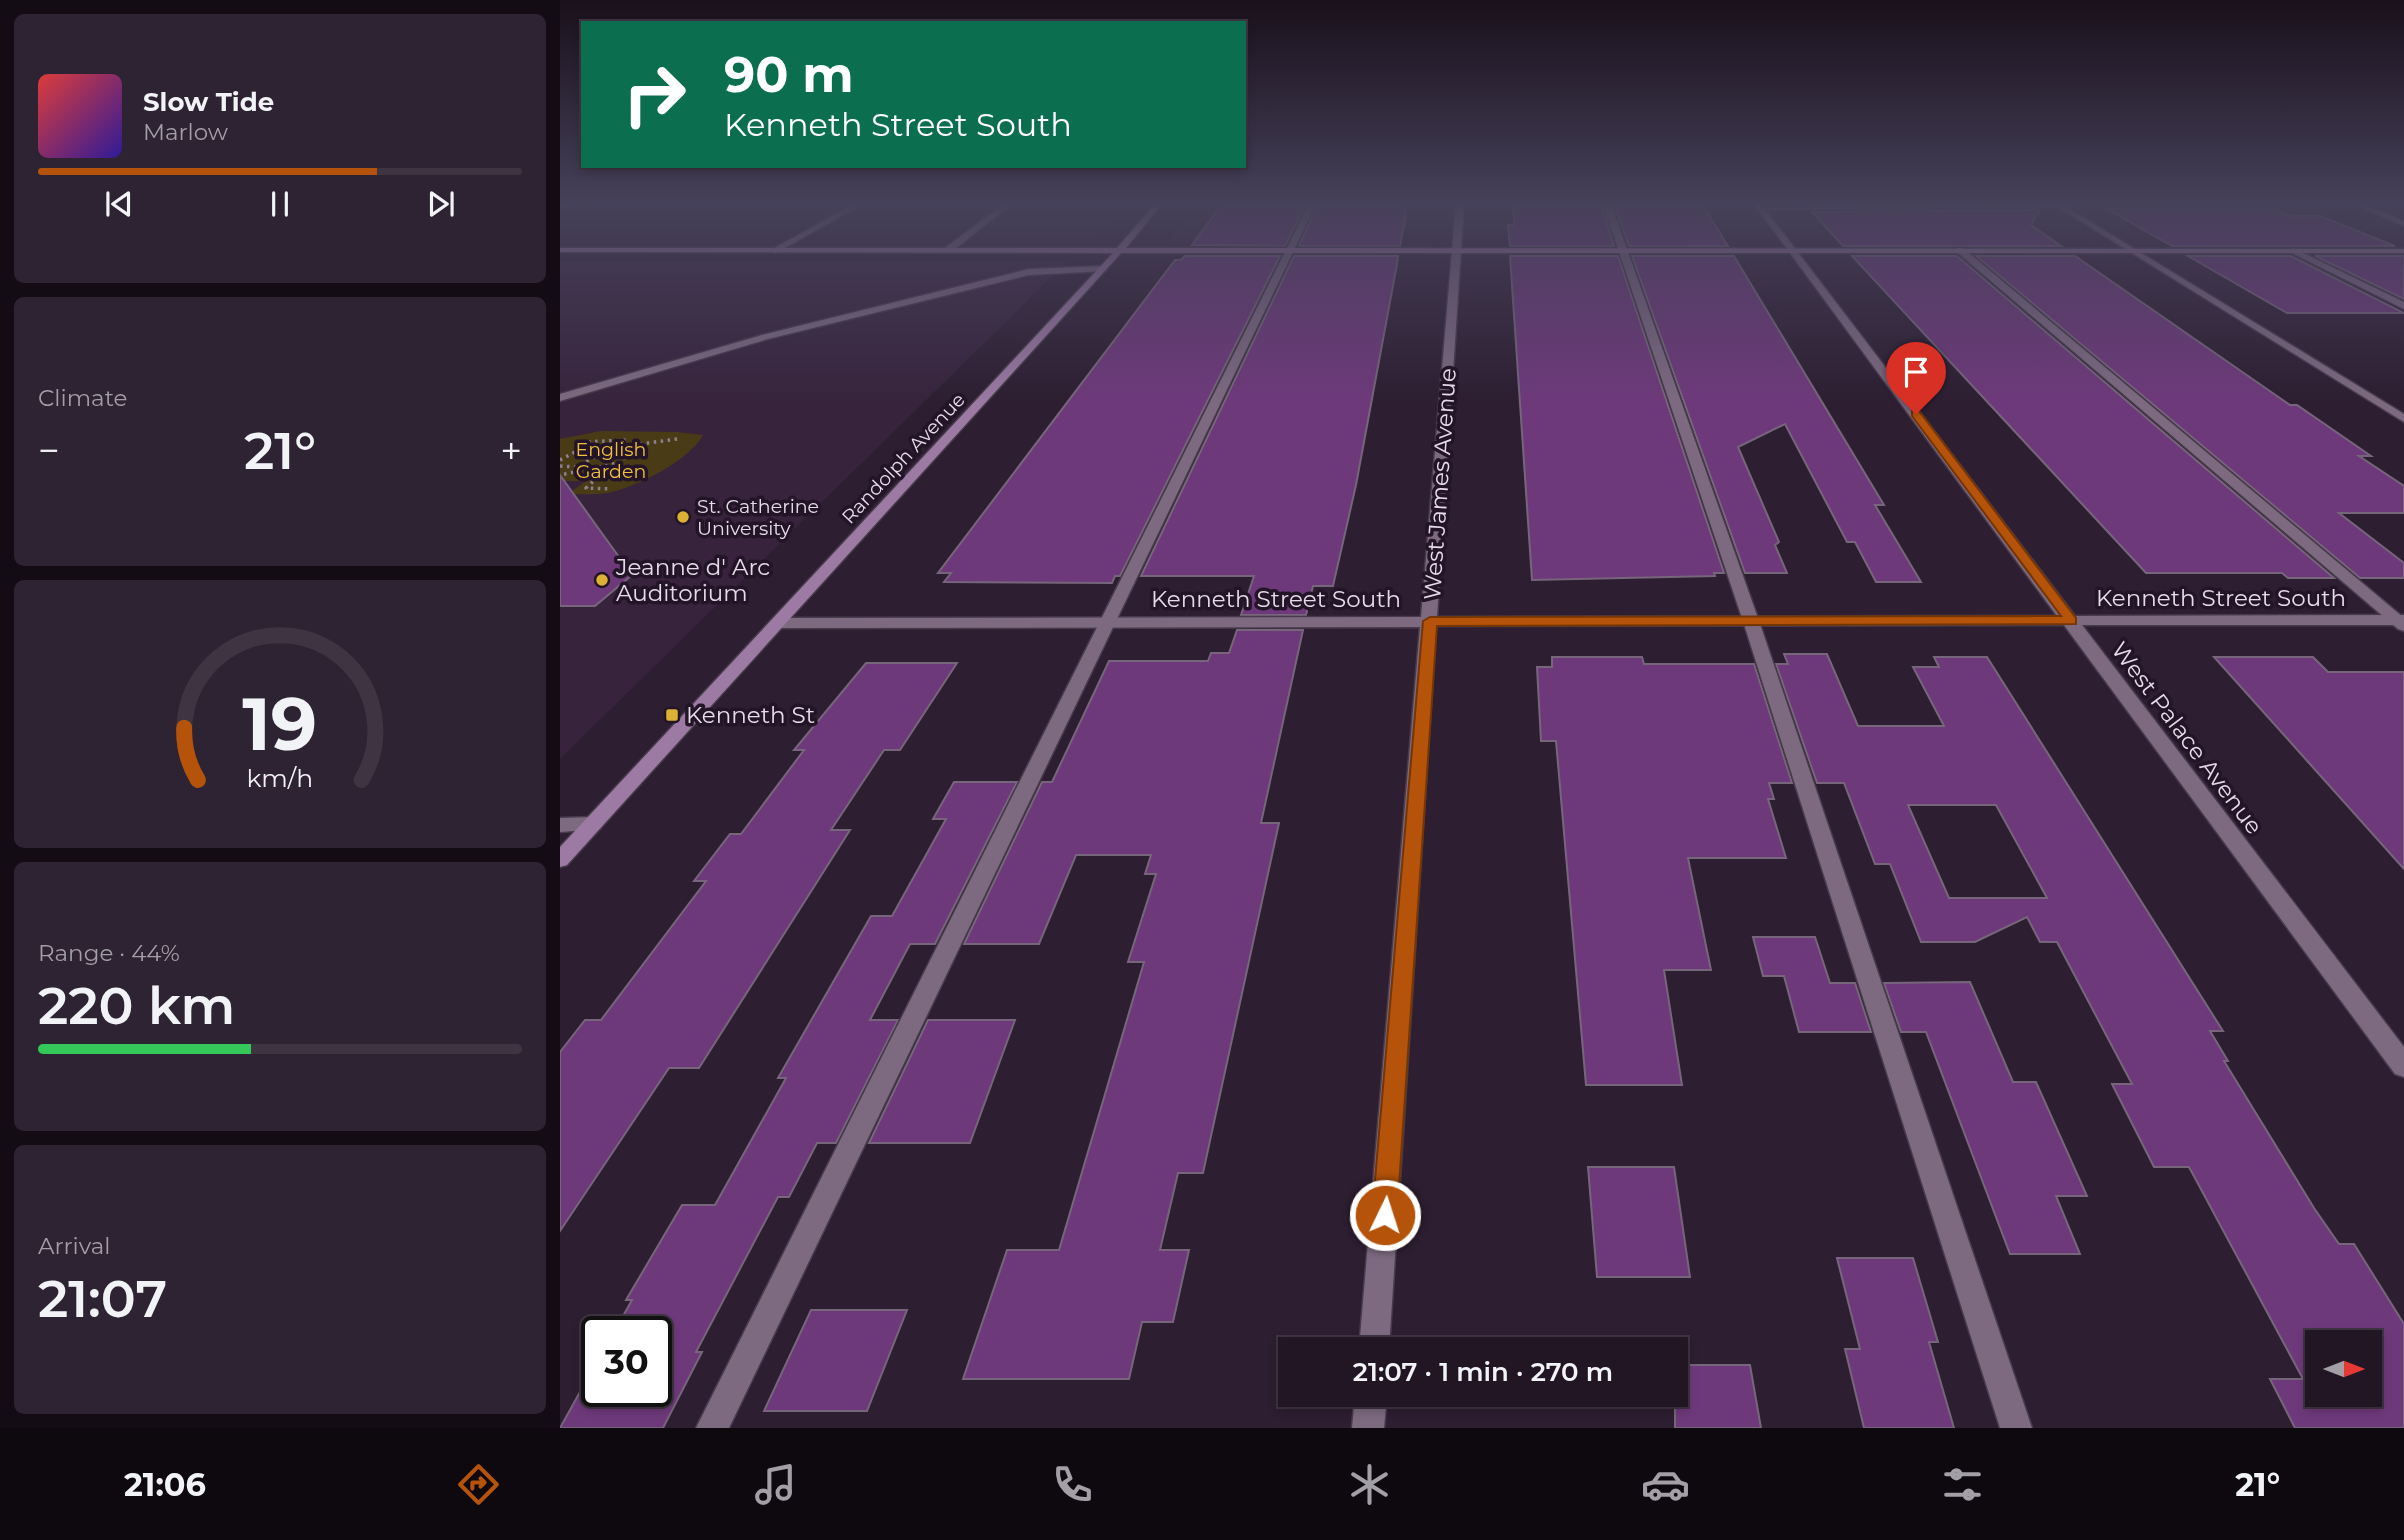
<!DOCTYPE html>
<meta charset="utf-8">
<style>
body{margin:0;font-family:Montserrat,sans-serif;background:#2e2332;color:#f1f3f6;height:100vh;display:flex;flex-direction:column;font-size:26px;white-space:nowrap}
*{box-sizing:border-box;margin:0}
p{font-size:23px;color:#a29fa7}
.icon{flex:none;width:38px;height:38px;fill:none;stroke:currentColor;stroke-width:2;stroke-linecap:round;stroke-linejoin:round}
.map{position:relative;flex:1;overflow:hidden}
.drawer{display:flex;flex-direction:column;gap:14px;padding:14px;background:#130c14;width:560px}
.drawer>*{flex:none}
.banner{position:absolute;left:21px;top:21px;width:665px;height:147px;border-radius:0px;box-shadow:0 4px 10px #0003,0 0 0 2px #3f3542;background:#0b6e4f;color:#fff;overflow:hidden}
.needle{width:46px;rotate:90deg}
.tools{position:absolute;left:1745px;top:1330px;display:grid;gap:14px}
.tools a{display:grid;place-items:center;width:77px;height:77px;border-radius:0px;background:#221625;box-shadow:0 4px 10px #0003,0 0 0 2px #3f3542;font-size:35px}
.speed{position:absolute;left:21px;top:1316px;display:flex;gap:14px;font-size:35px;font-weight:700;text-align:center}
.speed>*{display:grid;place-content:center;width:91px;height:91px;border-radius:50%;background:#221625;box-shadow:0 4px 10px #0003,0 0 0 2px #3f3542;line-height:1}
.speed .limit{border:4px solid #111;border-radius:10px;background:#fff;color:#111}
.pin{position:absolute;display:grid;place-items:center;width:60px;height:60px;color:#fff;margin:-72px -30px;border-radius:50% 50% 50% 0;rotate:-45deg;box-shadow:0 0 7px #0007}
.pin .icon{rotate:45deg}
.me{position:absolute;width:77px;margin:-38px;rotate:4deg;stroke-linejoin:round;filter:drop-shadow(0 0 5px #0008)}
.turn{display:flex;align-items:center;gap:24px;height:147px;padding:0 28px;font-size:32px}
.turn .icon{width:91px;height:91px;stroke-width:2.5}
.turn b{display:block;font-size:49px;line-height:60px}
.big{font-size:52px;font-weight:600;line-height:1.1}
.drawer .widget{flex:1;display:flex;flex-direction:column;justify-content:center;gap:10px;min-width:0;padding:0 24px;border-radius:10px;background:#2e2332}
.drawer .dial{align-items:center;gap:0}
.dial svg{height:182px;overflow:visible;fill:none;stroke:#3f3542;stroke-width:7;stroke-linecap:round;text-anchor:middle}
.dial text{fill:#f1f3f6;stroke:none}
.song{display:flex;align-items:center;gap:21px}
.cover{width:84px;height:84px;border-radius:10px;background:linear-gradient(135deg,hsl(0 70% 55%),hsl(250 70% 35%))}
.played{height:7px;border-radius:4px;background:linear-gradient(90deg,#b45309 70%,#3f3542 70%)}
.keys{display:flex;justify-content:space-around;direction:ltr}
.heat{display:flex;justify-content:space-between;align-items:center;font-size:38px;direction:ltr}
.charge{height:10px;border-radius:5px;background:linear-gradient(90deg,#34c759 44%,#3f3542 0)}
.trip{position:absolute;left:718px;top:1337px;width:410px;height:70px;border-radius:0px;background:#221625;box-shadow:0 4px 10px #0003,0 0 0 2px #3f3542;font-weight:600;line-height:70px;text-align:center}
.menu{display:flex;height:112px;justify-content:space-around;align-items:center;background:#0e090f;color:#a29fa7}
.menu .icon{width:49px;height:49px}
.menu .current{color:#b45309}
.menu b{font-size:32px;color:#f1f3f6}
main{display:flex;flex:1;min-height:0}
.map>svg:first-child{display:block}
</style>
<main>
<section class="drawer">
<div class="widget">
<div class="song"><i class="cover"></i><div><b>Slow Tide</b><p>Marlow</p></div></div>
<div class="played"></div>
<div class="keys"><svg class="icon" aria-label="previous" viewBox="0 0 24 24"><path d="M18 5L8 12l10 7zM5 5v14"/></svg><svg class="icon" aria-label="pause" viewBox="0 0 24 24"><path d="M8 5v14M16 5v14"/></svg><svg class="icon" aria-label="next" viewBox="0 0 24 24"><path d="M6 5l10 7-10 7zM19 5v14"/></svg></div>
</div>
<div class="widget"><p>Climate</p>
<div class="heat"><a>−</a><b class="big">21°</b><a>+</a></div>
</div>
<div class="widget dial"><svg viewBox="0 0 100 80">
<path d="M14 69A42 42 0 1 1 86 69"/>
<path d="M14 69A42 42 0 0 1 8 46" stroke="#b45309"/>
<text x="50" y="56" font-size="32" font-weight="700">19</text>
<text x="50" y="72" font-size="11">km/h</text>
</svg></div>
<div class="widget"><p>Range · 44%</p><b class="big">220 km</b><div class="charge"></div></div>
<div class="widget"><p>Arrival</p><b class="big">21:07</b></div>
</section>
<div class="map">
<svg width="1844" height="1428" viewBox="0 0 1844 1428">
<rect width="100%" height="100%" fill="#2d1e31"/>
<path fill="#37233c" d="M742 219 732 241H609L624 220Z
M423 223H547L531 239H402Z
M0 262H507L0 759Z"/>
<path fill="#493b16" d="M41 431 117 432 143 435C129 461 75 488 47 493 34 495 21 494 8 494L26 481H0V439Z"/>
<path fill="#6e397b" stroke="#77657c" stroke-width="2" fill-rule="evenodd" d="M662 204H746L725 246 632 245Z
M758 204H843L846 214 840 246H739Z
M953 204H1041L1054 246H950L948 225H954Z
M1054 204H1142L1168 246H1069Z
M1714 208 1731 216H1760L1835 246H1612L1547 209Z
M1480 210 1471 225 1501 246H1283L1252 212Z
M625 256H720L560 576H555L552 583 384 582 391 573H378L615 260H621Z
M734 256H838L837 264 796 485 773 586H753L746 615H681L694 576H581Z
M950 256H1058L1164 573H1154L1155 576 972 580Z
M1072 256H1174L1324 505H1315L1361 582H1316L1295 542H1287L1225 424 1178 447 1219 542 1215 545 1227 573H1185Z
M1292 256H1397L1774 578H1728L1722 573H1586Z
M1416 256H1515L1730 405H1737L1811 456H1799L1844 486V513H1779L1844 563V578H1800Z
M1628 256H1731L1844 313H1727Z
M1755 256H1844V299Z
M0 475 72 575 35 606H0Z
M677 630H743L701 823H719L643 1173H618L600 1250H629L613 1322H582L569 1379H403L447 1250H499L584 962H568L596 874H585L591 855H516L479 944H404L482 782H492L549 661H648L651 653H669Z
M1224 654H1267L1298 726H1384L1353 667H1379L1374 657H1427L1663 1031H1650L1668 1061H1664L1754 1208 1779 1244H1794L1844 1324V1428H1735L1710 1379H1743L1629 1167H1594L1552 1084H1572L1497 942H1480L1467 917 1415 942H1361L1330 864H1315L1284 783H1257L1216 664H1228ZM1348 805H1436L1487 898H1389ZM1757 1342H1810V1395H1757Z
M992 657H1082L1084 664H1194L1232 783H1209L1214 799H1208L1226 858H1128L1151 970H1104L1122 1085H1026L996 741H981L977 667H992Z
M1654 657H1753L1768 672H1844V869Z
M306 663H397L340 750H324L271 830H290L139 1068H109L0 1231V1052L25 1020H41L146 881H134L170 834H181L244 750H234Z
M394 782H457L375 944H350L310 1020H338L276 1143H257L229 1197H218L136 1352H142L103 1428H0L37 1361V1391H96V1332H54L72 1300H66L122 1205H155L226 1078H218L311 916H332L386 819H373Z
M1193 937H1255L1270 983H1295L1311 1032H1239L1224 976H1203Z
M1410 982 1453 1082H1476L1527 1196H1496L1520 1254H1450L1366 1032H1341L1324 983Z
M368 1020H455L410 1143H309Z
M1028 1167H1114L1130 1277H1037Z
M1277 1258H1353L1378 1342H1369L1394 1428H1304L1285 1349H1300Z
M251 1310H347L307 1411H204Z
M1115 1365H1190L1201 1428H1115Z"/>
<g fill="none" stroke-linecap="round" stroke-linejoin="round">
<g stroke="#473a4b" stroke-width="3">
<path id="lane" d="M0 204H72L0 207Z
M444 204H452L391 252H385V248Z
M749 204H756L169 1428H136Z
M1043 204H1051L1199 621 1472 1428H1440L1183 621Z
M1440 204 1648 205 1199 210 1195 208Z
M1397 248H1403L1844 618V631L1838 629 1397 252Z
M1733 248 1844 302V309L1730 252Z
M543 266 546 271 469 275 208 339 0 401V394L202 335 469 269Z
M33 817 40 819 43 824 40 829 0 832V818Z"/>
</g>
<g stroke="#473a4b" stroke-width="3">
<path id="street" d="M0 204H4L1 206Z
M294 204H303L216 253 209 251Z
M896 204H904L877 617 1497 616 1194 204H1201L1515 616 1844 615V625H1522L1844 1047V1077L1835 1074 1504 625 876 626 829 1349H799L860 627 218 628 210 623 218 618 861 617Z
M1493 204H1501L1844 414V422Z
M1793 204H1803L1844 221V226Z
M795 1395H827L824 1428H792Z"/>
</g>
<g stroke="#473a4b" stroke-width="3">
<path id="secondary" d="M595 204H602L566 248 1844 249V253H561L7 865 0 867V847L553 253 0 252V248H557Z"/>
</g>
<path stroke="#8d8090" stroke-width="3.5" stroke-dasharray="2.5 4.5" stroke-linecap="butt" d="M66 446 117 439
M0 460 19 450 24 442 67 440 63 462 0 475
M0 466 18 467 59 441
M25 472 38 477 26 488 51 489"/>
<use href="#lane" fill="#7d6a81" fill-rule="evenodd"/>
<use href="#street" fill="#7d6a81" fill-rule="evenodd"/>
<use href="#secondary" fill="#9c7aa4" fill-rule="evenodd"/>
</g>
<linearGradient id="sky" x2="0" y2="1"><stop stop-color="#19101b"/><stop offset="0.5" stop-color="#46415a"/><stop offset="1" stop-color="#46415a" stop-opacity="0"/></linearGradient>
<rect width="1844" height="404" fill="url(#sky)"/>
<path fill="#b45309" stroke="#753606" stroke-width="2" d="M1352 411H1359L1516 618V624L877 626 837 1215 834 1223 825 1227 816 1223 812 1215 863 621 870 617 1501 616 1352 416Z"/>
<g fill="#ddb133" stroke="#231427" stroke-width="2.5">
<circle cx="123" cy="517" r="7"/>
<circle cx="42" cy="580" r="7"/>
<rect x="105" y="708" width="14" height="14" rx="3.5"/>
</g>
<g text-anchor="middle" stroke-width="7" stroke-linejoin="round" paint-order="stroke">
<g font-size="19" fill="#f0c140" stroke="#231427">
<text x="51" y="456">English<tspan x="51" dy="22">Garden</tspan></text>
</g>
<g font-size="19" fill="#e6dce9" stroke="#231427">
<text transform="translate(343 458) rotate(-47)" y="7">Randolph Avenue</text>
</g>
<g font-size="19" fill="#e6dce9" stroke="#231427" text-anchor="start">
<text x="137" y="513">St. Catherine<tspan x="137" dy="22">University</tspan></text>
</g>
<g font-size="23" fill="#e6dce9" stroke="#231427">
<text transform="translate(880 484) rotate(-86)" y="8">West James Avenue</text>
<text x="1661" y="606">Kenneth Street South</text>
<text x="716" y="607">Kenneth Street South</text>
<text transform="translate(1627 738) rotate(53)" y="8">West Palace Avenue</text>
</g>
<g font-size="23" fill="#e6dce9" stroke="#231427" text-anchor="start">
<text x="56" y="575">Jeanne d' Arc<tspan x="56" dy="26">Auditorium</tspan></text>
<text x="126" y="723">Kenneth St</text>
</g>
</g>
</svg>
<div class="tools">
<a><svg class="needle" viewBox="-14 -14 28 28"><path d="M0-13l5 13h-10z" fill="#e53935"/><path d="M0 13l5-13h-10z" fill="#a29fa7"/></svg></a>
</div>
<div class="speed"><div class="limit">30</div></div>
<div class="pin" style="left:1356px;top:414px;background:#d93025"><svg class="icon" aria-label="arrive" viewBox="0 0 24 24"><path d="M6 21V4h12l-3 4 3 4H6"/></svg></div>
<svg class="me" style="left:825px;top:1215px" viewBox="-20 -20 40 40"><circle r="17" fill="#b45309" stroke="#fff" stroke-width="3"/><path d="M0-11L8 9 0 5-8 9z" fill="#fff"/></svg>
<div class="trip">21:07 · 1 min · 270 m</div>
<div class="banner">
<div class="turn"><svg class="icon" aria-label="right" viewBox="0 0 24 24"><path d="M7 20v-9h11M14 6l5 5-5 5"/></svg><div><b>90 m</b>Kenneth Street South</div></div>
</div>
</div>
</main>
<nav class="menu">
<b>21:06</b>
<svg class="icon current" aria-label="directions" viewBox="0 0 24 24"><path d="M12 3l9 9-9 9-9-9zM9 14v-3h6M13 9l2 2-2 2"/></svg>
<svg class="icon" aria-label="music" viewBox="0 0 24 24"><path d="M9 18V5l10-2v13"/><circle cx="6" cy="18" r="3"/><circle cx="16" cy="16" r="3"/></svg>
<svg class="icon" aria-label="phone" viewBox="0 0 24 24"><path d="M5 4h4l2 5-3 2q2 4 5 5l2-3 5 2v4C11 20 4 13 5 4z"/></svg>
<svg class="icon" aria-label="climate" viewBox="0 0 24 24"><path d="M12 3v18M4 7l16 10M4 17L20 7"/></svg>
<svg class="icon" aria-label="car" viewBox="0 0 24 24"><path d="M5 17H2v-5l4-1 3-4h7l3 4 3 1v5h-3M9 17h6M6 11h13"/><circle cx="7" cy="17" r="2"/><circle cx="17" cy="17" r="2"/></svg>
<svg class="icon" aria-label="filters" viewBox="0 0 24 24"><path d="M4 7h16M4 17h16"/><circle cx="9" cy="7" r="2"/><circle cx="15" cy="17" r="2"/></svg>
<b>21°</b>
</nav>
